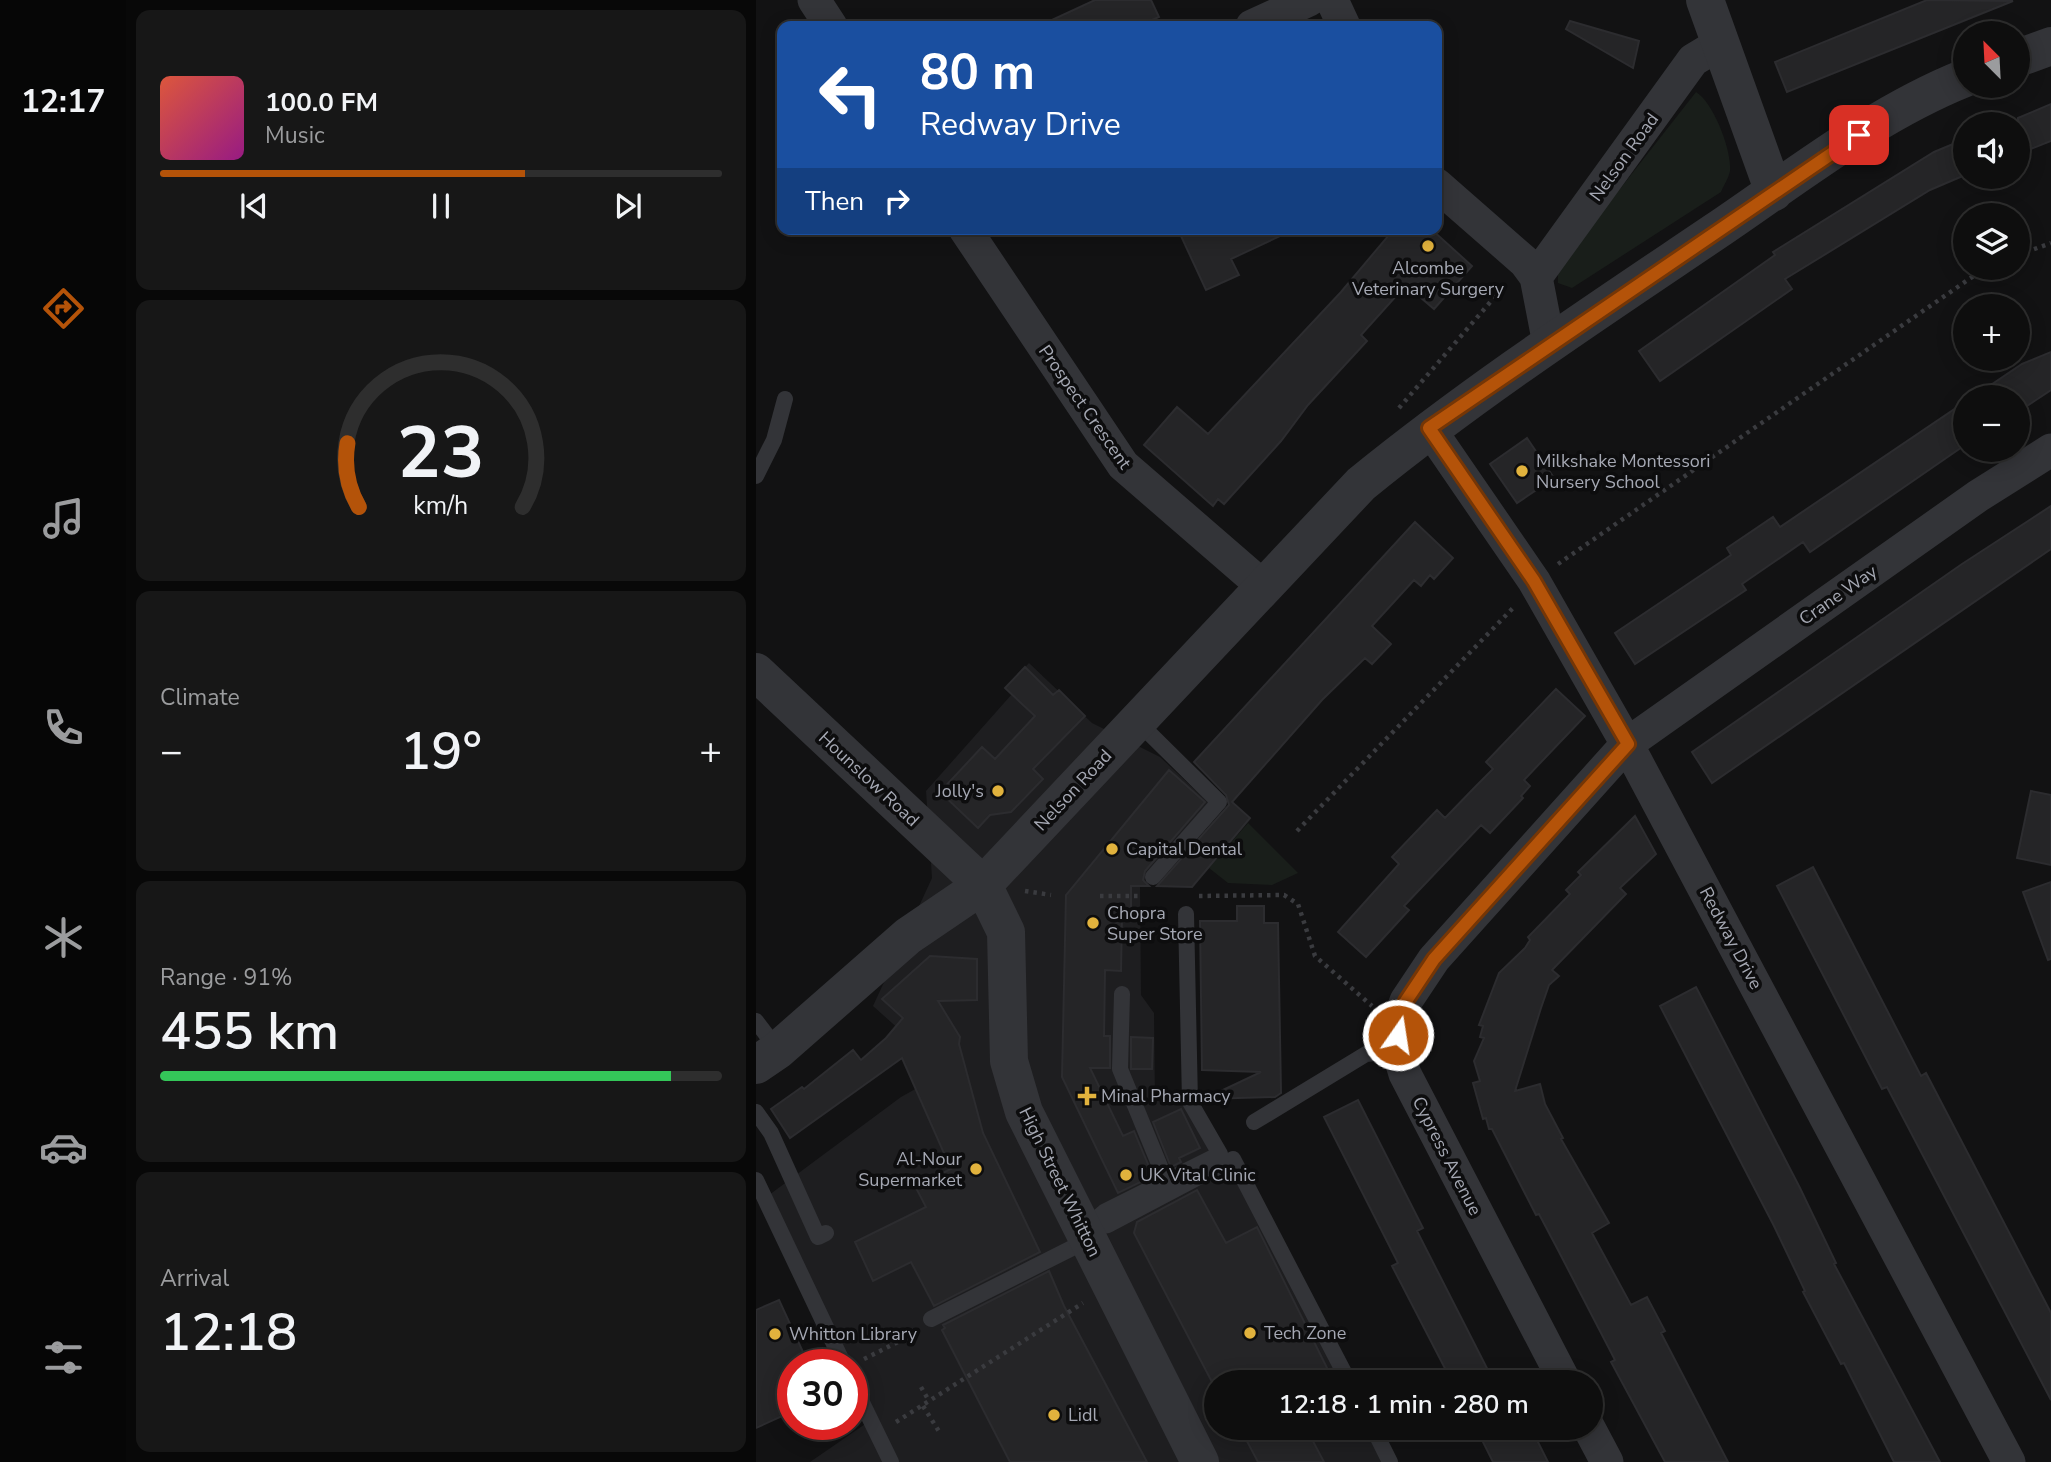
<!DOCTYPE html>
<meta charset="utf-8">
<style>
body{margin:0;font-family:"Nunito Sans",sans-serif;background:#171717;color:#f1f3f6;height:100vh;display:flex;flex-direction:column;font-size:26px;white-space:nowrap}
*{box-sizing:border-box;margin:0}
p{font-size:23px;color:#9b9c9e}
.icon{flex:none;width:38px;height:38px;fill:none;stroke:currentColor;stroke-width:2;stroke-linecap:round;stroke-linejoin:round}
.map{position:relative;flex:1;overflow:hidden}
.sheet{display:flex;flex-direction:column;gap:10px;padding:10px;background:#080808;width:630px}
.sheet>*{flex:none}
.hud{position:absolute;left:21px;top:21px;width:665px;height:214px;border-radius:14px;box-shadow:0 4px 18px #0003,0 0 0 2px #2e2e2e;background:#1a4fa0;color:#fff;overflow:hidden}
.needle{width:46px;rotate:336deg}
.controls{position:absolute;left:1197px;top:21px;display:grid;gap:14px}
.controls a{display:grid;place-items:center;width:77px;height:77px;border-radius:50%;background:#0e0e0e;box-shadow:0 4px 18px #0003,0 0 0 2px #2e2e2e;font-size:35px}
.speed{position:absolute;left:21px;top:1349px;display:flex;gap:14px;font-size:35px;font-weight:700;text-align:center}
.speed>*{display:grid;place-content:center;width:91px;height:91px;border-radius:50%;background:#0e0e0e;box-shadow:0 4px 18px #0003,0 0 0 2px #2e2e2e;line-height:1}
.speed .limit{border:10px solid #d22;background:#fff;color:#111}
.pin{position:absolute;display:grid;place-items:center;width:60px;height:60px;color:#fff;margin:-30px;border-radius:14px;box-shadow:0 4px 10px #0006}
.me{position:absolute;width:77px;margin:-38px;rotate:13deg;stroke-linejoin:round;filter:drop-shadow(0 0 5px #0008)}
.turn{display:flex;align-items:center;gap:24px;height:147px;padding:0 28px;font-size:32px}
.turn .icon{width:91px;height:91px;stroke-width:2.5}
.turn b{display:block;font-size:49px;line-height:60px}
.then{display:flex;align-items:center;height:66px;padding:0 28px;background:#0003;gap:14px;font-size:26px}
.big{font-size:52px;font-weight:600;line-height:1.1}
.sheet .widget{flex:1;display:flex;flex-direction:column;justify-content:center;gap:10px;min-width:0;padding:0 24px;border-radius:14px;background:#171717}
.sheet .dial{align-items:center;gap:0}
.dial svg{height:182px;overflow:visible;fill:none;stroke:#2e2e2e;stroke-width:7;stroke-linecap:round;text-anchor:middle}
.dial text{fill:#f1f3f6;stroke:none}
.song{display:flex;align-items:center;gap:21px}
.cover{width:84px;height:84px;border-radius:10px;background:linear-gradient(135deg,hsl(10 70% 55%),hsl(310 70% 35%))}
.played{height:7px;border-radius:4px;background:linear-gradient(90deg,#b45309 65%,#2e2e2e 65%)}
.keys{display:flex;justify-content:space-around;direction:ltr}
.heat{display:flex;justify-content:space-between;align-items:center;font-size:38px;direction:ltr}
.charge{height:10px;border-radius:5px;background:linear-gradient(90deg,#34c759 91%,#2e2e2e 0)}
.trip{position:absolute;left:448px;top:1370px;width:399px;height:70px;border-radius:35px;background:#0e0e0e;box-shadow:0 4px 18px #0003,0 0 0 2px #2e2e2e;font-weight:600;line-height:70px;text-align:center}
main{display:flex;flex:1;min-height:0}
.dock{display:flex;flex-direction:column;width:126px;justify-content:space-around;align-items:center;background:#060606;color:#9b9c9e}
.dock .icon{width:49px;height:49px}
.dock .current{color:#b45309}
.dock b{font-size:32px;color:#f1f3f6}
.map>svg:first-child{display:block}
</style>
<main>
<nav class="dock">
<b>12:17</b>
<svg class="icon current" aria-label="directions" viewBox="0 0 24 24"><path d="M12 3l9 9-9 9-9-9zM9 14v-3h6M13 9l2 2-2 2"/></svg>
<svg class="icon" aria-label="music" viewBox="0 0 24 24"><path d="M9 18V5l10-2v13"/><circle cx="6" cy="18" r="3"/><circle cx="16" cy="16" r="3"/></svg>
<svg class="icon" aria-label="phone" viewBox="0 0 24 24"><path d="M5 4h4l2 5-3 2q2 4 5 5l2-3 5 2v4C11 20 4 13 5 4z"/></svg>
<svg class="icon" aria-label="climate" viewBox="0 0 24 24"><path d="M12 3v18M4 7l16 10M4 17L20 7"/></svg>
<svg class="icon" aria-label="car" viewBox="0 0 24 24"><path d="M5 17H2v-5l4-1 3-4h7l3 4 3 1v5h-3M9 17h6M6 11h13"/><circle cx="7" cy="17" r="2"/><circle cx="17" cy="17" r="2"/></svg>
<svg class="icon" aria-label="filters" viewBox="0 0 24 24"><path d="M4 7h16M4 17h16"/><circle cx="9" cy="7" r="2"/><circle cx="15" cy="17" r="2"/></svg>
</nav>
<section class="sheet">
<div class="widget">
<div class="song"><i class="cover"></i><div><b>100.0 FM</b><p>Music</p></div></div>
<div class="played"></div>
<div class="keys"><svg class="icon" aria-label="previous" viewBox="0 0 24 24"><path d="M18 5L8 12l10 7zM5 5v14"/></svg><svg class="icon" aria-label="pause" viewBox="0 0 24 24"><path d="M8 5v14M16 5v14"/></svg><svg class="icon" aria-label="next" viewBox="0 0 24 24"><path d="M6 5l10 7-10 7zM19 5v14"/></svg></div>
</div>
<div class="widget dial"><svg viewBox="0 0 100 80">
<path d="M14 69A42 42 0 1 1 86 69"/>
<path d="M14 69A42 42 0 0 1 9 41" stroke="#b45309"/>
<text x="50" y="56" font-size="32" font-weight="700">23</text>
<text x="50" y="72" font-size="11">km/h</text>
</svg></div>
<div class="widget"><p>Climate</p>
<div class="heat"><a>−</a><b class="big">19°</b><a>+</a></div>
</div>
<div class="widget"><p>Range · 91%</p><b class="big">455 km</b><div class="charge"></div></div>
<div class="widget"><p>Arrival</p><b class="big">12:18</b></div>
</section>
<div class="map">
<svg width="1295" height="1462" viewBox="0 0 1295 1462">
<rect width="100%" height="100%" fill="#121213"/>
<path fill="#1e1e20" d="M273 663 336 723 404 757 453 803 384 886 385 995 398 1013 399 1101 425 1102 475 1168 592 1382H460V1428H616L635 1462H54L115 1420 96 1381V1365H89L9 1198 145 1097 181 1077 146 1032 117 1006 176 878 170 791 256 694 249 688Z"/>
<path fill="#191e1a" d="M940 92C957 102 976 150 974 171 973 177 968 185 965 192L816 288 802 283V268Z
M492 823 542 873 516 885 472 883 453 868Z"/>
<path fill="#252527" stroke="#2c2c2f" stroke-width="2" d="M339 0H395L403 17 382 26H283Z
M1171 0 1257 1 1031 92 1019 62Z
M814 21 883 41 877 68 810 29Z
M1295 104V141L1262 154V118Z
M1209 139V175L1174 190 1029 279 1036 289 904 381 883 351 1019 255 1017 252 1178 152Z
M439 229H539L475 259 483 275 450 290 425 236Z
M638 229H675L716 266 678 309 650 285 605 335 611 341 552 405 525 441 468 504 462 499 457 506 388 445 421 407 452 434 585 292Z
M1295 352V390L1262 412V397H1217L1266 364Z
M1209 402V445L1054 552 1047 542 1015 564 986 584 990 590 879 664 859 633 975 555 971 548 1017 517 1024 527Z
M771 438 798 478 761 503 734 464Z
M1295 506V549L956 783 936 752 1206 564Z
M659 522 697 558 678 579 674 575 665 586 658 580 616 626 635 644 616 664 609 658 566 700 476 802 494 818 436 887 401 886 473 805 470 795 438 762Z
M269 667 297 695 303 690 329 716 277 769 287 779 255 812 234 815 222 828 184 792 226 747 239 759 279 716 249 688Z
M800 689 829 716 768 780 774 786 765 796 767 798 734 833 725 825 648 906 653 910 610 957 582 932 643 864 636 857 681 810 689 818 720 786 737 769 730 762Z
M413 770 449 802 389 871 387 880 393 886H375V916H366L365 971 349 970 348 1036H354V1068H334L367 1136 378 1131 397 1176 362 1193 306 1077 310 895Z
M1275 791 1295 795V865L1261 858Z
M879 816 900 854 864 888 870 894 796 970 803 976 793 985 785 1008 759 1091 784 1084 789 1104 807 1138 805 1139 853 1223 836 1233 875 1305 891 1297 909 1331 905 1333 972 1462H909L855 1362 859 1360 802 1250 783 1214 780 1215 736 1129H733L730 1118 727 1119 717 1083 724 1081 718 1061 728 1038 724 1037 727 1026 723 1025 743 973 769 948 774 940 772 937 814 894 810 890 825 875 822 872Z
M1057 867 1165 1076 1170 1073 1295 1313V1400L1131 1087 1126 1089 1021 886Z
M1295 882V959L1292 960 1267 892Z
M481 906H508V923H522L525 1093 519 1097 448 1099 505 1072 446 1070 444 921H481Z
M174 956 221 959V1000L182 1001 204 1037 203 1044 227 1133 284 1252 178 1306 155 1262 117 1281 99 1242 170 1207 159 1186 195 1169 146 1058 34 1138 15 1109 46 1087 48 1089 97 1050 105 1060 130 1038 147 1018 126 999Z
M940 987 1044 1188 1080 1263 1078 1264 1184 1462H1138L1088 1363 1085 1364 1047 1292 1049 1291 1018 1226 904 1006Z
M375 1037 397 1038 396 1069H375Z
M602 1100 667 1228 661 1231 738 1382H696L636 1266 642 1263 568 1117Z
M425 1109 444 1148 423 1158 425 1162 415 1167 397 1122Z
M441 1190 470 1243 501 1227 578 1382H456L378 1233 381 1222Z
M293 1271 308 1306 391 1462H254L186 1330 189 1328 187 1325Z
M23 1300 53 1365H37V1411L0 1428V1310Z
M484 1428H550L568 1462H502Z
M720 1428H775L792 1462H737Z"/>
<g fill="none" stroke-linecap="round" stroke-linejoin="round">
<path stroke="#3a3b3f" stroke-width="4.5" stroke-dasharray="3.5 5" stroke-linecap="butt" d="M1262 255 1295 243
M643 408 749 285
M802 564 1229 268
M541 831 757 608
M269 891 295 895
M344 896H385
M443 896 528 895 542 904 559 956 616 1006
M108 1359 142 1342
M165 1387 173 1401
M167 1406 184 1433
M140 1422 327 1303"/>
<path stroke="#333438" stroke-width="16" d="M0 476 18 440 29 399
M382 722 463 802 397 877
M366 994 364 1069 410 1181
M0 1021 22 1050
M0 1112 15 1133 62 1237 70 1233
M498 1122 610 1054 642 1051
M0 1180 88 1365
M329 1228 348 1212 464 1154 434 1102 430 914
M328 1229 352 1225 477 1159 593 1382
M175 1319 332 1240
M96 1382 135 1462
M617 1428 634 1462"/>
<path stroke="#333438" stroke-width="33" d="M58 0 75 26
M576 0 588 26
M496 26 553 0
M681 185 769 262 780 277 793 344
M209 229 367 465 509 588
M780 277 937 60 962 45
M673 428 778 581 871 744 1253 1462
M809 1382 649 1074 642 1051 643 1020 650 1001 678 959 871 744 1222 496 1295 450
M833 1428 851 1462"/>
<path stroke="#333438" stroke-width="38" d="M949 0 1018 192
M1262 58 1295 46
M0 672 227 885 250 932 253 1061 268 1112 444 1462
M0 1065 22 1050 152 936 227 885 605 484C718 392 840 312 960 231 1040 177 1119 114 1209 78"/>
</g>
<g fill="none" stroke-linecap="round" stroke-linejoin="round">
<g stroke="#753606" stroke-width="18">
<path id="route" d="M642 1035 643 1020 650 1001 678 959 872 744 778 581 673 428 1103 135"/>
</g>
<use href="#route" stroke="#b45309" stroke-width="12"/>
</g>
<g fill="#e1b23d" stroke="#0d0d0e" stroke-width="2.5">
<circle cx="672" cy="246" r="7"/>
<circle cx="766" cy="471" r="7"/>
<circle cx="242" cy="791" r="7"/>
<circle cx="356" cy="849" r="7"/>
<circle cx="337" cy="923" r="7"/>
<path d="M327.5 1085.5h7v7h7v7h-7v7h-7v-7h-7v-7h7z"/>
<circle cx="220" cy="1169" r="7"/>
<circle cx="370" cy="1175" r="7"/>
<circle cx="494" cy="1333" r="7"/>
<circle cx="19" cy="1334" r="7"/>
<circle cx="298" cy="1415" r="7"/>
</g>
<g text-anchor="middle" stroke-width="7" stroke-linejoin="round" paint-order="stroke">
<g font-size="18" fill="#a5a8b3" stroke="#0d0d0e">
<text transform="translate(868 157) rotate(-54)" y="6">Nelson Road</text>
<text transform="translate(329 407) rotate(55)" y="6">Prospect Crescent</text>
<text transform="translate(1082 595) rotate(-35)" y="6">Crane Way</text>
<text transform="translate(113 779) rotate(43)" y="6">Hounslow Road</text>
<text transform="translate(317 790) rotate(-47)" y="6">Nelson Road</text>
<text transform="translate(975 938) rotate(62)" y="6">Redway Drive</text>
<text transform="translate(691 1156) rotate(63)" y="6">Cypress Avenue</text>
<text transform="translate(304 1182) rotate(64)" y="6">High Street Whitton</text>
</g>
<g font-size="18" fill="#a5a8b3" stroke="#0d0d0e" text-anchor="start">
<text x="672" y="274" text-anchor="middle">Alcombe<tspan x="672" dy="21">Veterinary Surgery</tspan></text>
<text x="780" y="467">Milkshake Montessori<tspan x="780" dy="21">Nursery School</tspan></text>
<text x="228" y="797" text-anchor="end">Jolly's</text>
<text x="370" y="855">Capital Dental</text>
<text x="351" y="919">Chopra<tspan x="351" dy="21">Super Store</tspan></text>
<text x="345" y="1102">Minal Pharmacy</text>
<text x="206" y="1165" text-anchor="end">Al-Nour<tspan x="206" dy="21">Supermarket</tspan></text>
<text x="384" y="1181">UK Vital Clinic</text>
<text x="508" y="1339">Tech Zone</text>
<text x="33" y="1340">Whitton Library</text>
<text x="312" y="1421">Lidl</text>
</g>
</g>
</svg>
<div class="controls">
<a><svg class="needle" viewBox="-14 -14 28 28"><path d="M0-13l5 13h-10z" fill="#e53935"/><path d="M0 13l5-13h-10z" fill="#9b9c9e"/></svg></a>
<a><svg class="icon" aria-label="sound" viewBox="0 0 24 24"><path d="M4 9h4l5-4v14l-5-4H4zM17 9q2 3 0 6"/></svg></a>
<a><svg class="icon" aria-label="layers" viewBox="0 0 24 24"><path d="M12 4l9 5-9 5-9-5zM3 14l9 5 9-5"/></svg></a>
<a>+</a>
<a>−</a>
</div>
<div class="speed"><div class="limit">30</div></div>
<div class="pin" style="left:1103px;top:135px;background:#d93025"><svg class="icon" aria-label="arrive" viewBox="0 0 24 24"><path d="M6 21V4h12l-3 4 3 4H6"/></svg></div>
<svg class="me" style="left:642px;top:1035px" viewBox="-20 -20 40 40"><circle r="17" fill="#b45309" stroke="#fff" stroke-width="3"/><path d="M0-11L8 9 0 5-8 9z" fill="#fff"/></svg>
<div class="trip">12:18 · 1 min · 280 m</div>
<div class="hud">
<div class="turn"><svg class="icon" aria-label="left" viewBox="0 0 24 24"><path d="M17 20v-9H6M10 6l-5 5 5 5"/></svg><div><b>80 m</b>Redway Drive</div></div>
<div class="then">Then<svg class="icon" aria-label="right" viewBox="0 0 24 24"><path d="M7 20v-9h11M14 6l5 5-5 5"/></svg></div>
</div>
</div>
</main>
